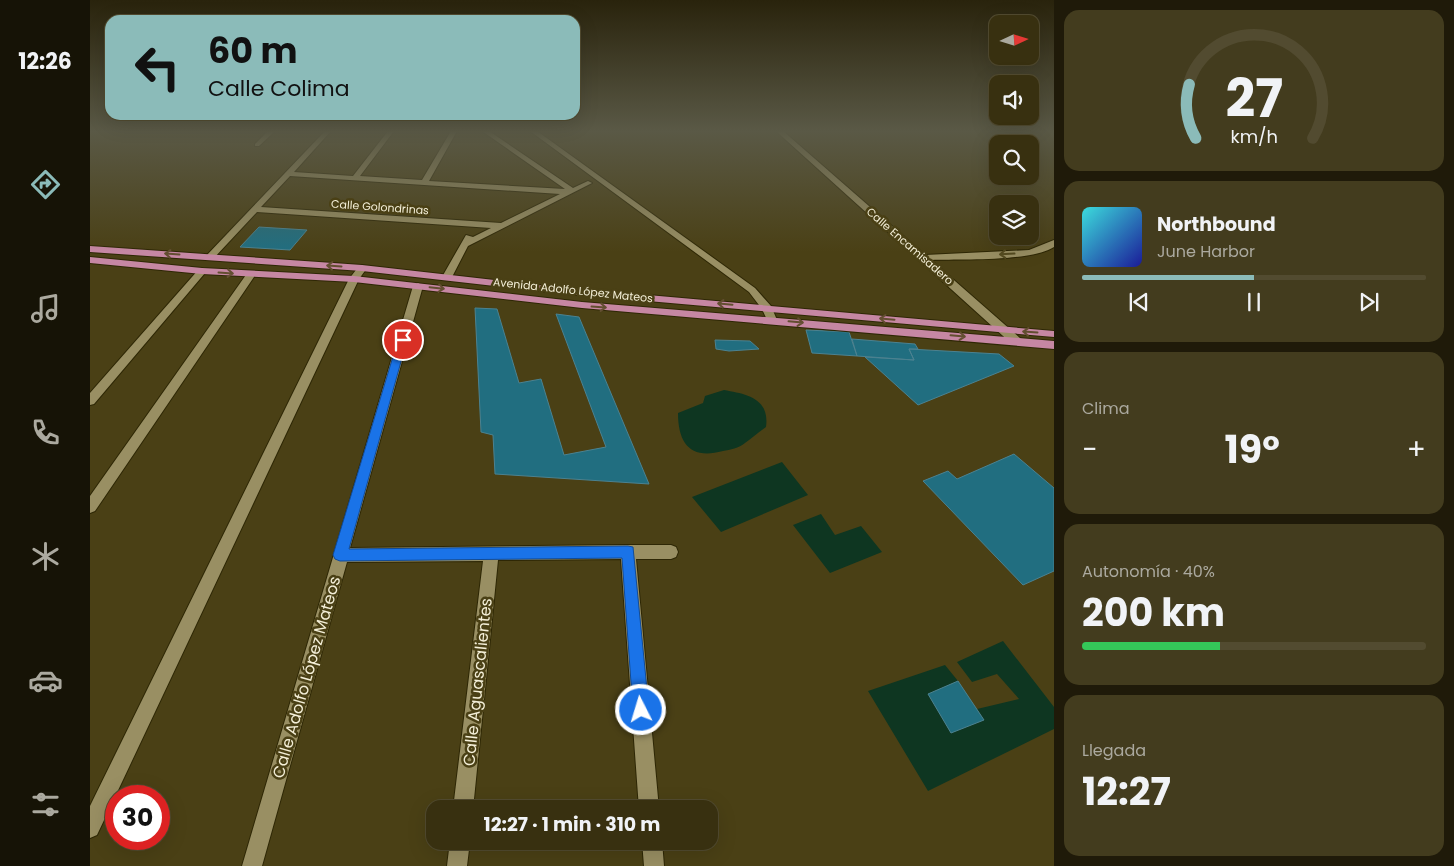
<!DOCTYPE html>
<html lang="es">
<meta charset="utf-8">
<style>
body{margin:0;font-family:Poppins,sans-serif;background:#433c1e;color:#f1f3f6;height:100vh;display:flex;flex-direction:column;font-size:19px;white-space:nowrap}
*{box-sizing:border-box;margin:0}
p{font-size:16px;color:#aba99f}
.icon{flex:none;width:28px;height:28px;fill:none;stroke:currentColor;stroke-width:2;stroke-linecap:round;stroke-linejoin:round}
.map{position:relative;flex:1;overflow:hidden}
.drawer{display:flex;flex-direction:column;gap:10px;padding:10px;background:#1f1a09;width:400px}
.drawer>*{flex:none}
.top-card{position:absolute;left:15px;top:15px;width:475px;height:105px;border-radius:15px;box-shadow:0 5px 20px #0002,0 0 0 1px #524b30;background:#8bbbb9;color:#111;overflow:hidden}
.needle{width:32px;rotate:86deg}
.controls{position:absolute;left:899px;top:15px;display:grid;gap:10px}
.controls a{display:grid;place-items:center;width:50px;height:50px;border-radius:10px;background:#383010;box-shadow:0 5px 20px #0002,0 0 0 1px #524b30;font-size:25px}
.speed{position:absolute;left:15px;top:785px;display:flex;gap:10px;font-size:25px;font-weight:700;text-align:center}
.speed>*{display:grid;place-content:center;width:65px;height:65px;border-radius:50%;background:#383010;box-shadow:0 5px 20px #0002,0 0 0 1px #524b30;line-height:1}
.speed .limit{border:8px solid #d22;background:#fff;color:#111}
.pin{position:absolute;display:grid;place-items:center;width:42px;height:42px;color:#fff;margin:-21px;border:2px solid #fff;border-radius:50%;box-shadow:0 1px 5px #0007}
.me{position:absolute;width:55px;margin:-28px;rotate:355deg;stroke-linejoin:round;filter:drop-shadow(0 0 4px #0008)}
.turn{display:flex;align-items:center;gap:18px;height:105px;padding:0 20px;font-size:22px}
.turn .icon{width:65px;height:65px;stroke-width:2.5}
.turn b{display:block;font-size:35px;line-height:42px}
.big{font-size:38px;font-weight:700;line-height:1.1}
.drawer .tile{flex:1;display:flex;flex-direction:column;justify-content:center;gap:8px;min-width:0;padding:0 18px;border-radius:15px;background:#433c1e}
.drawer .dial{align-items:center;gap:0}
.dial svg{height:130px;overflow:visible;fill:none;stroke:#524b30;stroke-width:7;stroke-linecap:round;text-anchor:middle}
.dial text{fill:#f1f3f6;stroke:none}
.song{display:flex;align-items:center;gap:15px}
.cover{width:60px;height:60px;border-radius:8px;background:linear-gradient(135deg,hsl(180 70% 55%),hsl(240 70% 35%))}
.played{height:5px;border-radius:2px;background:linear-gradient(90deg,#8bbbb9 50%,#524b30 50%)}
.keys{display:flex;justify-content:space-around;direction:ltr}
.heat{display:flex;justify-content:space-between;align-items:center;font-size:28px;direction:ltr}
.charge{height:8px;border-radius:4px;background:linear-gradient(90deg,#34c759 40%,#524b30 0)}
.trip{position:absolute;left:336px;top:800px;width:292px;height:50px;border-radius:15px;background:#383010;box-shadow:0 5px 20px #0002,0 0 0 1px #524b30;font-weight:700;line-height:50px;text-align:center}
main{display:flex;flex:1;min-height:0}
.tab-bar{display:flex;flex-direction:column;width:90px;justify-content:space-around;align-items:center;background:#161306;color:#aba99f}
.tab-bar .icon{width:35px;height:35px}
.tab-bar .current{color:#8bbbb9}
.tab-bar b{font-size:22px;color:#f1f3f6}
.map>svg:first-child{display:block}
</style>
<main>
<nav class="tab-bar">
<b>12:26</b>
<svg class="icon current" aria-label="directions" viewBox="0 0 24 24"><path d="M12 3l9 9-9 9-9-9zM9 14v-3h6M13 9l2 2-2 2"/></svg>
<svg class="icon" aria-label="music" viewBox="0 0 24 24"><path d="M9 18V5l10-2v13"/><circle cx="6" cy="18" r="3"/><circle cx="16" cy="16" r="3"/></svg>
<svg class="icon" aria-label="phone" viewBox="0 0 24 24"><path d="M5 4h4l2 5-3 2q2 4 5 5l2-3 5 2v4C11 20 4 13 5 4z"/></svg>
<svg class="icon" aria-label="climate" viewBox="0 0 24 24"><path d="M12 3v18M4 7l16 10M4 17L20 7"/></svg>
<svg class="icon" aria-label="car" viewBox="0 0 24 24"><path d="M5 17H2v-5l4-1 3-4h7l3 4 3 1v5h-3M9 17h6M6 11h13"/><circle cx="7" cy="17" r="2"/><circle cx="17" cy="17" r="2"/></svg>
<svg class="icon" aria-label="filters" viewBox="0 0 24 24"><path d="M4 7h16M4 17h16"/><circle cx="9" cy="7" r="2"/><circle cx="15" cy="17" r="2"/></svg>
</nav>
<div class="map">
<svg width="964" height="866" viewBox="0 0 964 866">
<rect width="100%" height="100%" fill="#4a4015"/>
<path fill="#0e3621" d="M634 390C656 394 680 398 676 427 669 432 662 438 655 443 649 448 640 450 633 451 601 460 588 444 588 413L613 403 615 396Z
M692 462 718 495 631 532 602 497Z
M731 514 745 535 771 526 792 552 740 573 703 525Z
M913 641 964 707V729L838 791 778 691 855 665 868 681 838 694 861 733 894 720 887 709 929 699 907 674 882 682 867 662Z"/>
<path fill="#216e80" stroke="#4b8291" d="M169 227 217 230 200 250 150 247Z
M385 308 407 309 429 383 451 379 474 455 516 447 466 314 489 317 559 484 405 474 403 435 391 432Z
M716 330 759 332 767 356 722 353Z
M762 339 825 344 828 349H819L824 360 767 356Z
M625 340 660 341 669 349 639 351 626 349Z
M819 349 909 354 924 366 828 405 775 357 824 360Z
M924 454 964 488V571L933 585 833 481 858 471 867 479Z
M868 681 894 720 861 733 838 694Z"/>
<g fill="none" stroke-linecap="round" stroke-linejoin="round">
<g stroke="#2e2705" stroke-width="2">
<path id="street" d="M178 131H185L169 146H165V144Z
M235 131H241L204 172 263 176 298 131H304L270 176 332 180 361 131H367L339 181 475 189 392 131H399L483 188 498 181 502 183 378 246 362 277 357 280 352 277 376 235 383 237 401 228 167 212 123 259H117V255ZM200 176 470 194 411 223 171 207Z
M686 131H693L835 255 939 250 964 240V247C940 262 871 259 841 260L931 339 932 342 931 345H923Z
M272 265 277 268 269 279 7 835 0 838V806L259 279 269 266Z
M112 268 117 271 115 273 4 404 0 405V393L109 269Z
M161 271 166 274 5 511 0 513V496L158 272Z
M328 283 333 286 260 548 538 545H581L586 547 588 552 586 557 581 559H546L569 809H549L531 559 408 560 383 809H363L393 561 257 562 172 866H152L323 286Z
M360 841H380L377 866H357Z
M552 841H572L574 866H554Z"/>
</g>
<g stroke="#2e2705" stroke-width="2">
<path id="secondary" d="M440 131H447L665 288 681 306 687 320 686 322H678L672 309 659 292Z"/>
</g>
<g stroke="#2e2705" stroke-width="2">
<path id="primary" d="M0 246 272 265 467 287 964 331V337L467 293 272 271 0 252Z
M0 257 112 268 264 276 492 302 964 341V349L492 308 264 282 112 274 0 263Z"/>
</g>
<use href="#street" fill="#998f63" fill-rule="evenodd"/>
<use href="#secondary" fill="#998f63" fill-rule="evenodd"/>
<use href="#primary" fill="#c687a3" fill-rule="evenodd"/>
</g>
<defs><path id="oneway-shaft" d="M-6 0H5M1.5-3L5.5 0L1.5 3" fill="none" stroke-width="1.6" stroke-linecap="round" stroke-linejoin="round" transform="scale(1.25)"/></defs>
<g stroke="#634e31">
<use href="#oneway-shaft" transform="translate(82 254) rotate(-176)"/>
<use href="#oneway-shaft" transform="translate(244 266) rotate(-176)"/>
<use href="#oneway-shaft" transform="translate(136 273) rotate(4)"/>
<use href="#oneway-shaft" transform="translate(347 288) rotate(6)"/>
<use href="#oneway-shaft" transform="translate(635 304) rotate(-175)"/>
<use href="#oneway-shaft" transform="translate(509 307) rotate(4)"/>
<use href="#oneway-shaft" transform="translate(797 319) rotate(-175)"/>
<use href="#oneway-shaft" transform="translate(706 322) rotate(5)"/>
<use href="#oneway-shaft" transform="translate(940 332) rotate(-176)"/>
<use href="#oneway-shaft" transform="translate(868 336) rotate(5)"/>
</g>
<use stroke="#564c21" href="#oneway-shaft" transform="translate(917 254) rotate(177)"/>
<linearGradient id="sky" x2="0" y2="1"><stop stop-color="#29230c"/><stop offset="0.52" stop-color="#5a5946"/><stop offset="1" stop-color="#5a5946" stop-opacity="0"/></linearGradient>
<rect width="964" height="252" fill="url(#sky)"/>
<path fill="#1a73e8" stroke="#114b97" d="M313 337 317 340 259 549 538 546 543 547 559 710 557 716 551 718 545 716 543 710 532 558 250 561 245 559 243 555 308 340Z"/>
<g text-anchor="middle" stroke-width="5" stroke-linejoin="round" paint-order="stroke">
<g font-size="11" fill="#f4efd8" stroke="#4a4015">
<text transform="translate(290 207) rotate(4)" y="4">Calle Golondrinas</text>
<text transform="translate(820 246) rotate(41)" y="4">Calle Encamisadero</text>
<text transform="translate(483 290) rotate(6)" y="4">Avenida Adolfo López Mateos</text>
</g>
<g font-size="16" fill="#f4efd8" stroke="#4a4015">
<text transform="translate(216 677) rotate(-74)" y="6">Calle Adolfo López Mateos</text>
<text transform="translate(387 682) rotate(-84)" y="6">Calle Aguascalientes</text>
</g>
</g>
</svg>
<div class="controls">
<a><svg class="needle" viewBox="-14 -14 28 28"><path d="M0-13l5 13h-10z" fill="#e53935"/><path d="M0 13l5-13h-10z" fill="#aba99f"/></svg></a>
<a><svg class="icon" aria-label="sound" viewBox="0 0 24 24"><path d="M4 9h4l5-4v14l-5-4H4zM17 9q2 3 0 6"/></svg></a>
<a><svg class="icon" aria-label="search" viewBox="0 0 24 24"><circle cx="10" cy="10" r="6"/><path d="M15 15l6 6"/></svg></a>
<a><svg class="icon" aria-label="layers" viewBox="0 0 24 24"><path d="M12 4l9 5-9 5-9-5zM3 14l9 5 9-5"/></svg></a>
</div>
<div class="speed"><div class="limit">30</div></div>
<div class="pin" style="left:313px;top:340px;background:#d93025"><svg class="icon" aria-label="arrive" viewBox="0 0 24 24"><path d="M6 21V4h12l-3 4 3 4H6"/></svg></div>
<svg class="me" style="left:551px;top:710px" viewBox="-20 -20 40 40"><circle r="17" fill="#1a73e8" stroke="#fff" stroke-width="3"/><path d="M0-11L8 9 0 5-8 9z" fill="#fff"/></svg>
<div class="trip">12:27 · 1 min · 310 m</div>
<div class="top-card">
<div class="turn"><svg class="icon" aria-label="left" viewBox="0 0 24 24"><path d="M17 20v-9H6M10 6l-5 5 5 5"/></svg><div><b>60 m</b>Calle Colima</div></div>
</div>
</div>
<section class="drawer">
<div class="tile dial"><svg viewBox="0 0 100 80">
<path d="M14 69A42 42 0 1 1 86 69"/>
<path d="M14 69A42 42 0 0 1 10 36" stroke="#8bbbb9"/>
<text x="50" y="56" font-size="32" font-weight="700">27</text>
<text x="50" y="72" font-size="11">km/h</text>
</svg></div>
<div class="tile">
<div class="song"><i class="cover"></i><div><b>Northbound</b><p>June Harbor</p></div></div>
<div class="played"></div>
<div class="keys"><svg class="icon" aria-label="previous" viewBox="0 0 24 24"><path d="M18 5L8 12l10 7zM5 5v14"/></svg><svg class="icon" aria-label="pause" viewBox="0 0 24 24"><path d="M8 5v14M16 5v14"/></svg><svg class="icon" aria-label="next" viewBox="0 0 24 24"><path d="M6 5l10 7-10 7zM19 5v14"/></svg></div>
</div>
<div class="tile"><p>Clima</p>
<div class="heat"><a>−</a><b class="big">19°</b><a>+</a></div>
</div>
<div class="tile"><p>Autonomía · 40%</p><b class="big">200 km</b><div class="charge"></div></div>
<div class="tile"><p>Llegada</p><b class="big">12:27</b></div>
</section>
</main>
